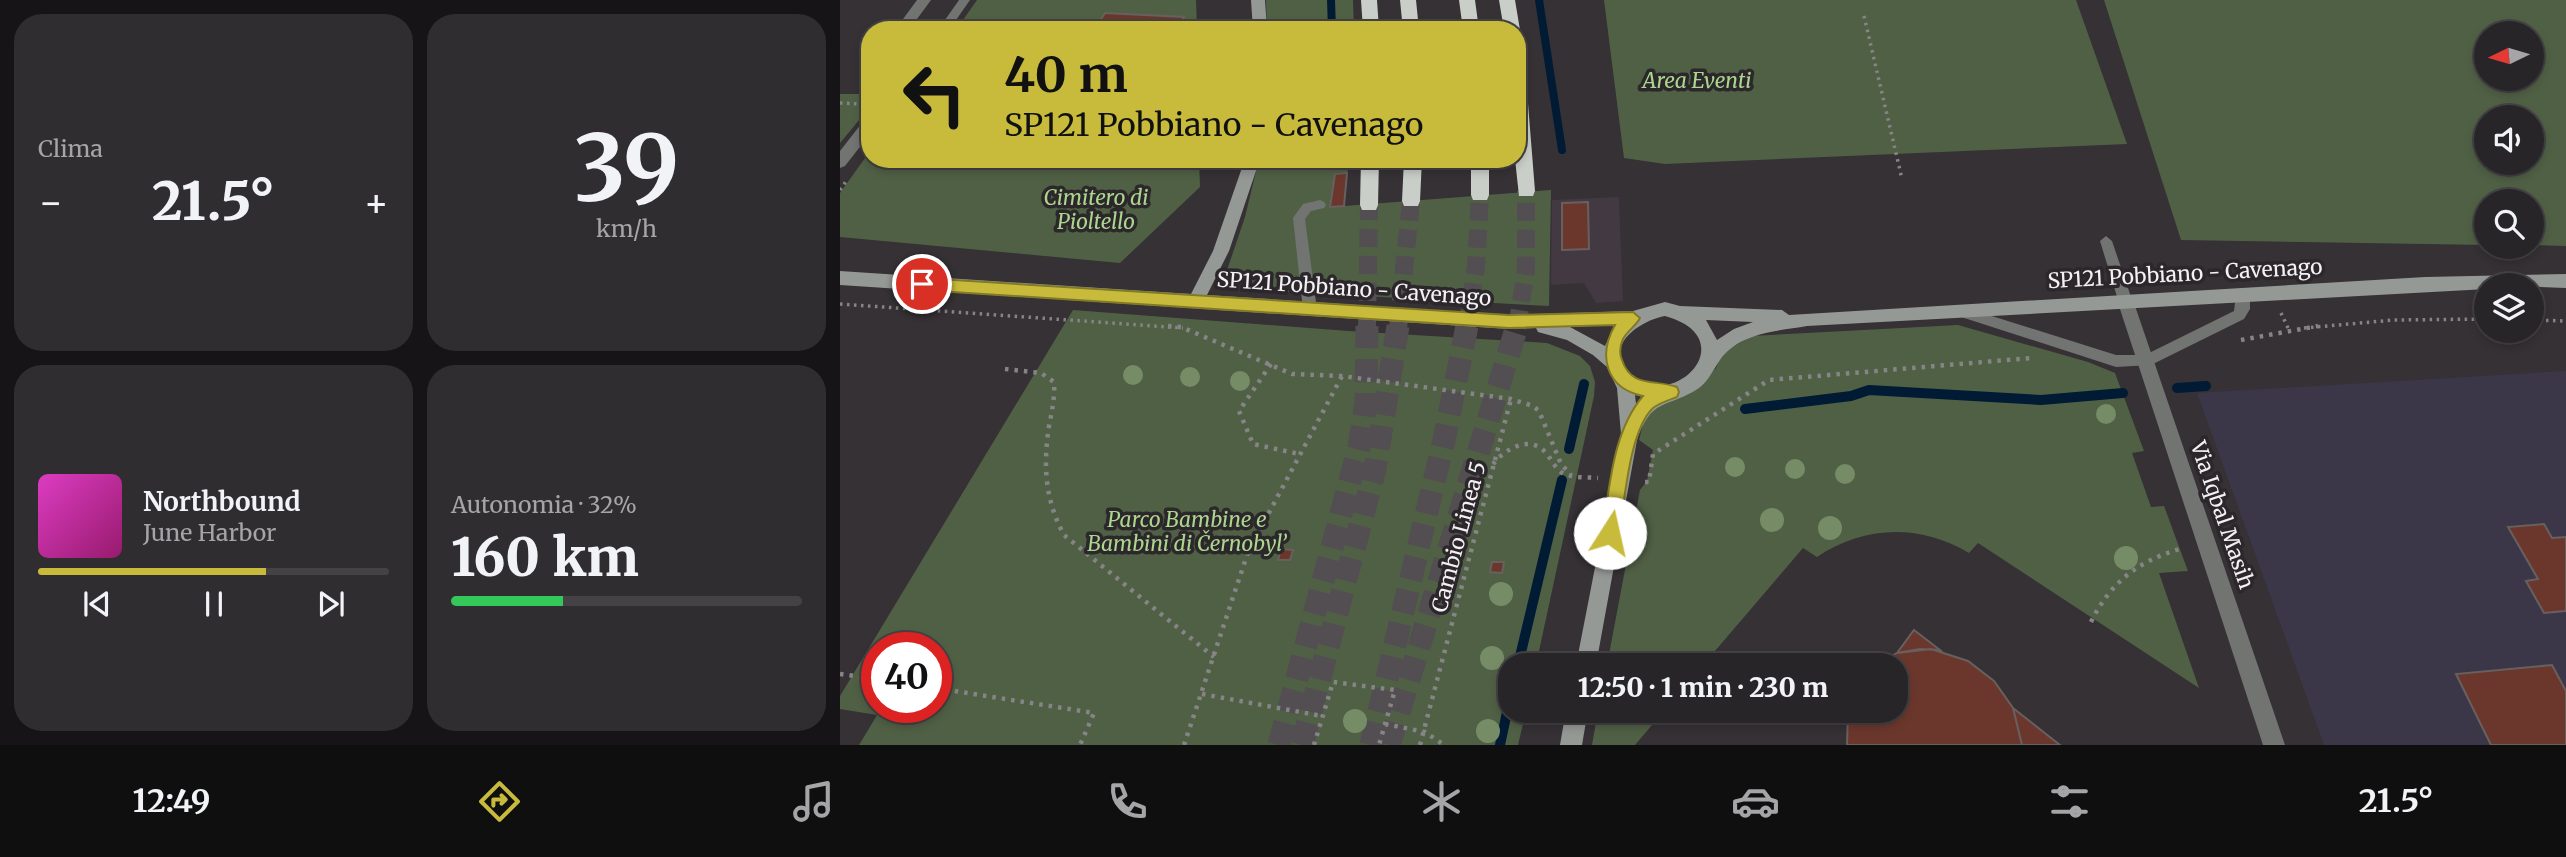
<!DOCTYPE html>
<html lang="it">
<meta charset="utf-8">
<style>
body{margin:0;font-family:Merriweather,serif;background:#302d30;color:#f1f3f6;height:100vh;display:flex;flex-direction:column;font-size:26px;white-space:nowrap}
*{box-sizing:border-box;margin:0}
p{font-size:23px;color:#a5a5a8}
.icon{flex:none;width:38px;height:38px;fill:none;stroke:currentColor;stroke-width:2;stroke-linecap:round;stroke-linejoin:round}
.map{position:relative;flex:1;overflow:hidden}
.sheet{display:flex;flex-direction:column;gap:14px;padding:14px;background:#161416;width:840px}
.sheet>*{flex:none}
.top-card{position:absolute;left:21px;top:21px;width:665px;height:147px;border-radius:28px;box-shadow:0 4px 10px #0003,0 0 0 2px #444245;background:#c8bb3b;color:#111;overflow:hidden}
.needle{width:46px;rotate:265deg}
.buttons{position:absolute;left:1634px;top:21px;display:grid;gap:14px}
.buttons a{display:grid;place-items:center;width:70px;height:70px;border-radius:50%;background:#282528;box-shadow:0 4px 10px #0003,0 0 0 2px #444245;font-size:35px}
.speed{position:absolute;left:21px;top:632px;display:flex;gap:14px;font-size:35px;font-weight:700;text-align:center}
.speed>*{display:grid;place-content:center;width:91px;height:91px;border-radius:50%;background:#282528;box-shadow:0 4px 10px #0003,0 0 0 2px #444245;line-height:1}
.speed .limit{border:10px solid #d22;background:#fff;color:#111}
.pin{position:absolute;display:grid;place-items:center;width:60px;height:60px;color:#fff;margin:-30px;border:4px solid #fff;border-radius:50%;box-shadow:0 2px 7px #0007}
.me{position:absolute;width:77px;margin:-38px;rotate:10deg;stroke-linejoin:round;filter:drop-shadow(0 0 5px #0008)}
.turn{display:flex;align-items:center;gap:24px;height:147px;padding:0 28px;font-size:32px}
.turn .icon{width:91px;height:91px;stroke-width:2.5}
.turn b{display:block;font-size:49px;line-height:60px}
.big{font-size:52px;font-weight:800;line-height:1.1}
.sheet .tile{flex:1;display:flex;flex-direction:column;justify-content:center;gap:10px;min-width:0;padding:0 24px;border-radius:28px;background:#302d30}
.sheet .dial{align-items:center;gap:0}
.dial b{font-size:91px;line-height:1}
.song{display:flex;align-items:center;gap:21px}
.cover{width:84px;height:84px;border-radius:10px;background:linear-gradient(135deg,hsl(310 70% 55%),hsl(320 70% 35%))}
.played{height:7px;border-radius:4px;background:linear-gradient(90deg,#c8bb3b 65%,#444245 65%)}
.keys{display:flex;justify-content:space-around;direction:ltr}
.heat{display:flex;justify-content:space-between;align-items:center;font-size:38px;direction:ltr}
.charge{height:10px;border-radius:5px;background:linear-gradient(90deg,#34c759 32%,#444245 0)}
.sheet .tiles{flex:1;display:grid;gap:14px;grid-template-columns:repeat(2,1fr)}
.trip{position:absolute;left:658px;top:653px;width:410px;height:70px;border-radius:28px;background:#282528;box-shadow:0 4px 10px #0003,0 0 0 2px #444245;font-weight:800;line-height:70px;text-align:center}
.dock{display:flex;height:112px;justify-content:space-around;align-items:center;background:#100f10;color:#a5a5a8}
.dock .icon{width:49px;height:49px}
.dock .active{color:#c8bb3b}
.dock b{font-size:32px;color:#f1f3f6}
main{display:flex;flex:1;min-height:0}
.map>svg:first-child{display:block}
</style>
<main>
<section class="sheet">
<div class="tiles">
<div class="tile"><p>Clima</p>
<div class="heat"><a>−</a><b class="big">21.5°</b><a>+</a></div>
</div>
<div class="tile dial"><b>39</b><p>km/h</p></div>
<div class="tile">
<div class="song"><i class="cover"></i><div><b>Northbound</b><p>June Harbor</p></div></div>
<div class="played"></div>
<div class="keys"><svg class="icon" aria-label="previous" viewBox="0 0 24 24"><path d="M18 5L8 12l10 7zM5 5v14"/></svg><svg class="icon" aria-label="pause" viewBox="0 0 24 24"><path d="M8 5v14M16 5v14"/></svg><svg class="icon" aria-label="next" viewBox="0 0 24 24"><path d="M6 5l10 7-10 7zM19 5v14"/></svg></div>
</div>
<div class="tile"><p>Autonomia · 32%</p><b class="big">160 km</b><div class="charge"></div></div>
</div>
</section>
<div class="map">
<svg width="1726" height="745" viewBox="0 0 1726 745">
<rect width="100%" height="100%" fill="#353135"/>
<path fill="#433942" d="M779 197 783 301 756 303 744 283 711 285 712 200Z"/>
<path fill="#3b3748" d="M1726 371V745H1484L1357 393Z"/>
<path fill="#506045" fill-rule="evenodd" d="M137 0H356L357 30H116Z
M426 0H513L514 30H427Z
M764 0H1236L1287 144 825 164 784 158Z
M1264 0H1726V246L1692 245V201H1647V245L1341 240ZM1647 33H1692V79H1647ZM1647 117H1692V163H1647Z
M0 94H30V107L0 143Z
M30 151V159H359L360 187 280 263 0 237V193Z
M419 159H509L504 206 711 190 709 306 394 289 385 276 405 217Z
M233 310 508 331 707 343 740 356 750 366 755 382 754 396 696 665H670V710L686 711 678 745H19L37 715 0 709V696ZM37 648H96V707H37Z
M1118 325 1248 362 1275 373 1304 451 1292 453 1311 507 1324 506 1348 571 1319 573 1359 688 1138 543 1129 553C1080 524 1025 525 977 557L963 548 863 665H767L800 490 807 481 813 450 799 440 806 412 864 382 876 368 881 354 911 336Z
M758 711V710L824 711 795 745H752Z"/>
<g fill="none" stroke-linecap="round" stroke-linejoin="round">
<path stroke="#011b35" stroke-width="8" d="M491 0 492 30
M699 0 722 150"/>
<path stroke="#011b35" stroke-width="10" d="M1337 388 1366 386
M905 409 1011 396 1029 390 1201 400 1283 393
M729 449 744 384
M678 665 722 480
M660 745 670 698"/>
</g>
<path fill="#6b372d" stroke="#68605e" stroke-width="2" d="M265 13 344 17 337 30H254Z
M507 173 504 206 490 207 495 174Z
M748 202 749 249 722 250V203Z
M1704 524 1712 538 1726 537V611L1704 613 1686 581 1698 579 1668 527Z
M441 549 453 550 450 560H438Z
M652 562H664L662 573 650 572Z
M1074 630 1100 650 1080 649 1057 653Z
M1091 649 1128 661 1154 681 1173 708 1182 745H1007L1008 710H1055V665H1036L1057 653Z
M1712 665 1726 691V745H1651L1616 674Z
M1173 708 1220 745H1182Z"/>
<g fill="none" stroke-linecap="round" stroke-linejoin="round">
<path stroke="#524e52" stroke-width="18" stroke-dasharray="18 9" stroke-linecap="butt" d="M527 328 529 205
M558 328 571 201
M627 328 636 266 640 195
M677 328 686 270V191"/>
<path stroke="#524e52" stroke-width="23" stroke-dasharray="23 11" stroke-linecap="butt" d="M439 745 519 447 526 403 527 326
M462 745 535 469 558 326
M531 745 604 440 627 326
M549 745 677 326"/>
<path stroke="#878487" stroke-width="3.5" stroke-dasharray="2.5 4.5" stroke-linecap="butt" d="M1024 16 1062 179
M0 103 20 104
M0 190 7 180
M0 304 343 328
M1441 313 1448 328
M1692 320 1726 321
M1464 328 1554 320 1647 319"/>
<path stroke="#878487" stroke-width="4.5" stroke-dasharray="3.5 6" stroke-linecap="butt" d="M328 326 341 327 452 374 502 376 671 399 693 406 699 411 721 464 731 475
M1401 340 1478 326
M431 364 399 411 413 444 459 454
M165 369 201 373 214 382C215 397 212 411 209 426 203 466 205 500 224 535L374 657
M653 464C665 449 690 434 706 453 712 460 715 469 724 474 735 478 747 477 758 478
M805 482H809L813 454 929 380 1191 358
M1251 622C1270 583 1298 561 1340 549
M0 674 37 679
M96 688 254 713 240 745
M362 694 482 716
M545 724 585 732 604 745
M344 745 408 552 502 376
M474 745 493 682 555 690 539 745
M580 745 671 399"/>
<path fill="#727471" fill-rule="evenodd" d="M119 0H130L109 30H98Z
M480 200 484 202 486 205 484 208 471 211 465 219 477 310 475 314H465L463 310 453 218 463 204Z
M1266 236 1272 241 1292 300 1285 305 1278 300 1260 241Z
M1403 290 1410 295V309L1404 319 1311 365 1276 367 1115 315 1113 311 1115 307 1120 306 1276 355H1305L1394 311 1396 295Z"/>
<path fill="#727471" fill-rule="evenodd" d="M77 0H91L69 30H55Z
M30 118V134L5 166 0 168V151L25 119Z
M1285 293 1291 295 1293 300 1445 745H1423L1277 300 1279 295Z"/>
<path fill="#959995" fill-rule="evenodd" d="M411 0H425L427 30H413Z
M405 159H420L389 251 367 295 669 315 793 311 825 302 840 306 942 310 949 315 1585 277 1726 274V288L1647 285V289L967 326C938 331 903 332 882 357 874 368 868 383 856 390 824 409 812 398 797 440L756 665H736L781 434 777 388 767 367 753 355 727 340 698 332 696 328 669 329 0 285V271L351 294 373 251ZM825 316C905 338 834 414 791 374 761 348 798 321 825 316ZM866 320 913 322 894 329 877 340ZM775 325 765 346 730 327ZM795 395 803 397 796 404Z
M726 710H748L742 745H720Z"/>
<path fill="#c9cfc8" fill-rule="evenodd" d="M521 0H537L539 30H523Z
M560 0H576L579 30H563Z
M619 0H635L639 30H623Z
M659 0H675L680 30 678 34 677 30H664Z
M677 60 685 66 695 191 693 196H679L675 159H677Z
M521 159H539L538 205 536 210H522L520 205Z
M564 159H582L580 201 578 206H564L562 201Z
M631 159H649V195L647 200H633L631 195Z"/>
</g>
<g fill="#768c66">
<circle cx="293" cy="375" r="10"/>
<circle cx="350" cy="377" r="10"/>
<circle cx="400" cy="381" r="10"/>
<circle cx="1266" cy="414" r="10"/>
<circle cx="895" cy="467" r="10"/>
<circle cx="955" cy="469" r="10"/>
<circle cx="1005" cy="474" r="10"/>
<circle cx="932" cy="520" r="12"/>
<circle cx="990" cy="528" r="12"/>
<circle cx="1286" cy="558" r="12"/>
<circle cx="661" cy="594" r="12"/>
<circle cx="652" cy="658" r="12"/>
<circle cx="515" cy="721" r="12"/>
<circle cx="648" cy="731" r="12"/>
</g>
<path fill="#c8bb3b" stroke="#827a26" stroke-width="2" d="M82 278 669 315 793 312 800 318C796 326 788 330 783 339 780 346 779 353 782 360 791 388 815 379 837 387L839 392 837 397C829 400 819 403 813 408 789 431 785 501 779 533L777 539 770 541 764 539 762 533C770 488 772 432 803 396 765 388 758 355 775 325L669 328 82 290 74 284Z"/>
<g text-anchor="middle" stroke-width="7" stroke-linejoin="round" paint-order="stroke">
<g font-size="21" font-style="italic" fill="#acd68e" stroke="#2b272b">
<text x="857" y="88">Area Eventi</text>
<text x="256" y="205">Cimitero di<tspan x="256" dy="24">Pioltello</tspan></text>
<text x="347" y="527">Parco Bambine e<tspan x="347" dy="24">Bambini di Černobyl’</tspan></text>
</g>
<g font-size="21" fill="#f4f1f4" stroke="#2b272b">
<text transform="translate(1345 274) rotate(-3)" y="7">SP121 Pobbiano - Cavenago</text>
<text transform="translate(514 289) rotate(4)" y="7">SP121 Pobbiano - Cavenago</text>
<text transform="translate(1382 515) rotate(71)" y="7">Via Iqbal Masih</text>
<text transform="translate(619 537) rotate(-75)" y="7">Cambio Linea 5</text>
</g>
</g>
</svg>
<div class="buttons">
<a><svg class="needle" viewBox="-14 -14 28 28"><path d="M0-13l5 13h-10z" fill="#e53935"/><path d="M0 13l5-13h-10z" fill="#a5a5a8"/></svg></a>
<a><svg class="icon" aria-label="sound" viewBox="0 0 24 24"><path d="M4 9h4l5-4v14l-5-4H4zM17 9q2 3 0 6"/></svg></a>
<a><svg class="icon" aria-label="search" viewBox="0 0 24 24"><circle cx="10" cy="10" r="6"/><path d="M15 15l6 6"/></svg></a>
<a><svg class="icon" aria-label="layers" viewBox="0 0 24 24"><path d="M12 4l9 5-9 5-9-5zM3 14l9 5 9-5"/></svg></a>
</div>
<div class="speed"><div class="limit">40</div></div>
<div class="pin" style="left:82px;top:284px;background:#d93025"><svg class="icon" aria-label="arrive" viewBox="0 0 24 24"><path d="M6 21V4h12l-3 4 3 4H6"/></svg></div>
<svg class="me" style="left:770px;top:533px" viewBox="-20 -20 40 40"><circle r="19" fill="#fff"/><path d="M0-13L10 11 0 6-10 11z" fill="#c8bb3b"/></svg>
<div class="trip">12:50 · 1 min · 230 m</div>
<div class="top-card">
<div class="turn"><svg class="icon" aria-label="left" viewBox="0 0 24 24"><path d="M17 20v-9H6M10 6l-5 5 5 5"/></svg><div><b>40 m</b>SP121 Pobbiano - Cavenago</div></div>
</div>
</div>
</main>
<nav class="dock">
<b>12:49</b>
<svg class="icon active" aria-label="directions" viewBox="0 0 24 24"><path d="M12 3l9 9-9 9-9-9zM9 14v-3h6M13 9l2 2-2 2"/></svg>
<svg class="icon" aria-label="music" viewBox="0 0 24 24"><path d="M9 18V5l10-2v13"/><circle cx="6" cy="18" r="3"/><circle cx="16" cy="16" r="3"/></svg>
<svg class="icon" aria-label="phone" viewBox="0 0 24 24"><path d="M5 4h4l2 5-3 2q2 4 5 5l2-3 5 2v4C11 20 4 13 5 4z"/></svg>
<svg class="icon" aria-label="climate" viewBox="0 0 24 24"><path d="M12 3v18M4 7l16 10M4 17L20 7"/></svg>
<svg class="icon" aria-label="car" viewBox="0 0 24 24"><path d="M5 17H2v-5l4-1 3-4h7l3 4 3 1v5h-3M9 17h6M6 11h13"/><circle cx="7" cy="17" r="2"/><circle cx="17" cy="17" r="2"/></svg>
<svg class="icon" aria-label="filters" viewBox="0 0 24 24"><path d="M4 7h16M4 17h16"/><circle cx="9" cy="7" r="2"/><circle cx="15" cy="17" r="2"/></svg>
<b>21.5°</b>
</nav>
